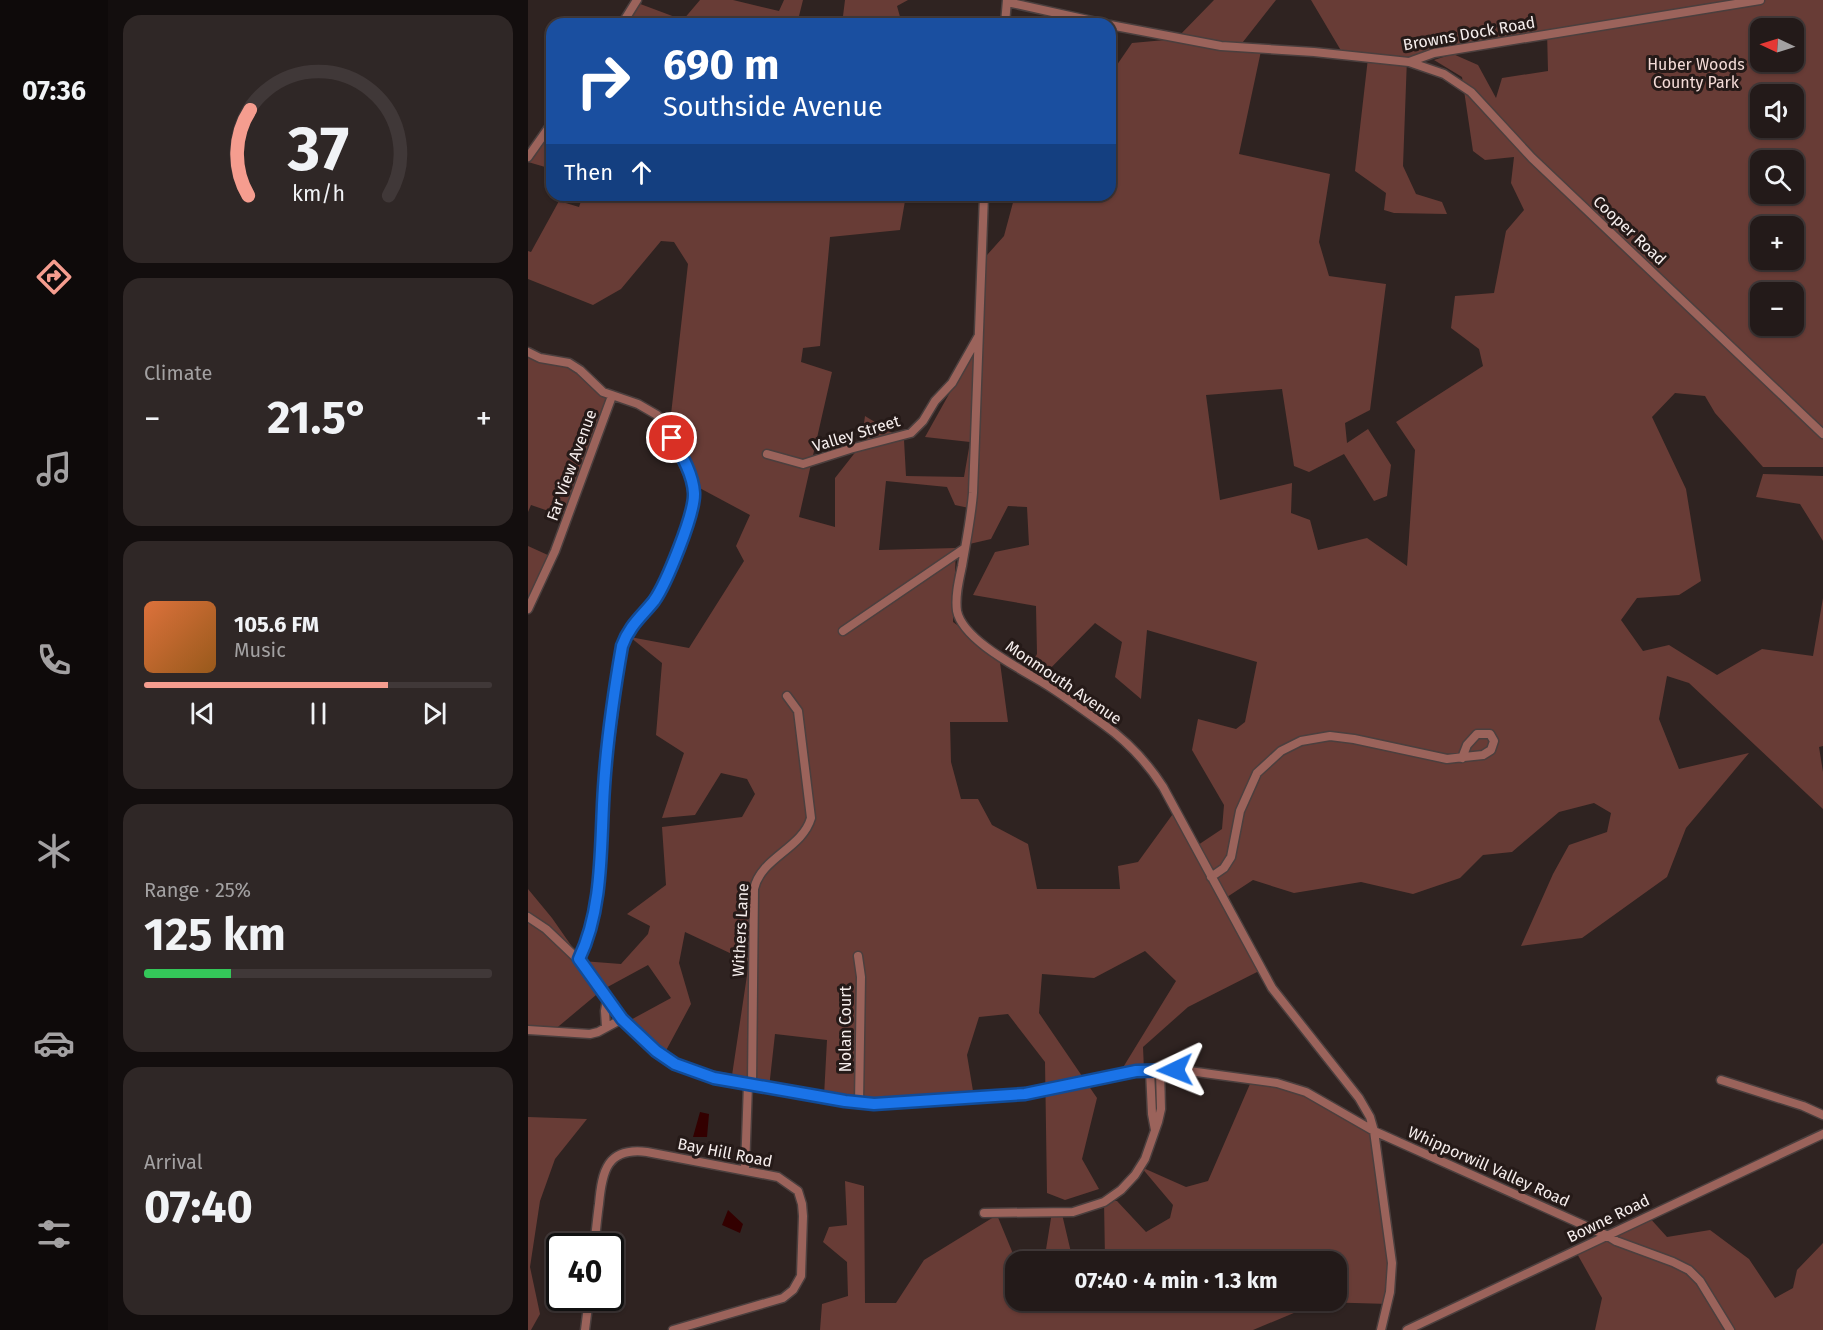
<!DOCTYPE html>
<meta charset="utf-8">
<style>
body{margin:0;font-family:"Fira Sans",sans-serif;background:#2f2726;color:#f1f3f6;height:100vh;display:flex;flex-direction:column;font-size:22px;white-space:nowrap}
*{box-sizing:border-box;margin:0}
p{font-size:20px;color:#a3a1a2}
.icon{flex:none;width:33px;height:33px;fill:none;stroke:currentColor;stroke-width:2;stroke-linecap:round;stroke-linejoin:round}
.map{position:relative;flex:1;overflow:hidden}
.panel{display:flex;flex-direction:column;gap:15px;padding:15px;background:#130e0e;width:420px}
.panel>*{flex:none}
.hud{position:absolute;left:18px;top:18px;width:570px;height:183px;border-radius:18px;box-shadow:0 2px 4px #0004,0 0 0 2px #403838;background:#1a4fa0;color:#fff;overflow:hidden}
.needle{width:39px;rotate:274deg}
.fabs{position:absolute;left:1222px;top:18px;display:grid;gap:12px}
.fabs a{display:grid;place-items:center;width:54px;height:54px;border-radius:12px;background:#231a19;box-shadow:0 2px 4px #0004,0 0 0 2px #403838;font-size:30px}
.speed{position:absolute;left:18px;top:1233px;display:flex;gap:12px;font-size:30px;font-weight:700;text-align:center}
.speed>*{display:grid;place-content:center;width:78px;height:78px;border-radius:50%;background:#231a19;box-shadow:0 2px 4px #0004,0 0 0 2px #403838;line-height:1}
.speed .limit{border:3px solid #111;border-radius:9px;background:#fff;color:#111}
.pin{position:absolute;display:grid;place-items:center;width:51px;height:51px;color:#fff;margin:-26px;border:3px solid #fff;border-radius:50%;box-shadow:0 2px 6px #0007}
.me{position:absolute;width:66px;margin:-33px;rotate:268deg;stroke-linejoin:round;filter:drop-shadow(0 0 4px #0008)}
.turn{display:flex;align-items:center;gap:21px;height:126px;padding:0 18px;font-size:27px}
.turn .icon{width:78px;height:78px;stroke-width:2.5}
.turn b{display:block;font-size:42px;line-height:51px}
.then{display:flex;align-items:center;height:57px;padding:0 18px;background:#0003;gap:12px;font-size:22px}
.big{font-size:45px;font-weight:700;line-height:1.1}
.panel .card{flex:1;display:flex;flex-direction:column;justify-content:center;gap:9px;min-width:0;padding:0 21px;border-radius:18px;background:#2f2726}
.panel .dial{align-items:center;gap:0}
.dial svg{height:156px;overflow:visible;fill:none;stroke:#403838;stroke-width:7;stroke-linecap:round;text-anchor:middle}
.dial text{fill:#f1f3f6;stroke:none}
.song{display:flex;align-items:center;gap:18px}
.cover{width:72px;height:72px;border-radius:9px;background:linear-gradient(135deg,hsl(20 70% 55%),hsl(30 70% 35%))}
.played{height:6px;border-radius:3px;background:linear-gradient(90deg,#f59d8f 70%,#403838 70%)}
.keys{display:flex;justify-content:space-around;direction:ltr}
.heat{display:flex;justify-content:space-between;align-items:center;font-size:33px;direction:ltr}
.charge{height:9px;border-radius:4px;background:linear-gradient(90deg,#34c759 25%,#403838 0)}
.trip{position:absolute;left:477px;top:1251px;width:342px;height:60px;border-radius:18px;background:#231a19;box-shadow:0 2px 4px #0004,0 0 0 2px #403838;font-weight:700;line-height:60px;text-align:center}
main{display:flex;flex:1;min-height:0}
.tab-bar{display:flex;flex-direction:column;width:108px;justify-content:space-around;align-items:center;background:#0e0a0a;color:#a3a1a2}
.tab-bar .icon{width:42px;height:42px}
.tab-bar .active{color:#f59d8f}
.tab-bar b{font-size:27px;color:#f1f3f6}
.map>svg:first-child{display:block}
</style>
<main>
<nav class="tab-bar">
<b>07:36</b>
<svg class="icon active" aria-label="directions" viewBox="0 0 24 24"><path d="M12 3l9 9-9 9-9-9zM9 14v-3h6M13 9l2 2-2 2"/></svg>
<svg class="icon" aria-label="music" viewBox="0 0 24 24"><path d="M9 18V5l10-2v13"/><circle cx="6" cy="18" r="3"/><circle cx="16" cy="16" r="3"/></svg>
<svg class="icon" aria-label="phone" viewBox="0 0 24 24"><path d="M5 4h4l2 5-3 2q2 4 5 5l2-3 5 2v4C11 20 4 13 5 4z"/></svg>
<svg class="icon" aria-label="climate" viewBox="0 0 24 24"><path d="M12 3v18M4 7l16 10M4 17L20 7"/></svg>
<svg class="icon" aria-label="car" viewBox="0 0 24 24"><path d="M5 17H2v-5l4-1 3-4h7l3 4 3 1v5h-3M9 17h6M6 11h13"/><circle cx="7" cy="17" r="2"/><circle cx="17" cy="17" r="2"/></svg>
<svg class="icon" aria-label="filters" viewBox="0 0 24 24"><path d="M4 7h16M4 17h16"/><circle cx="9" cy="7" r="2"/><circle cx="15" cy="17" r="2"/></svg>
</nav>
<section class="panel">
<div class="card dial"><svg viewBox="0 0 100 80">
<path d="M14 69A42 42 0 1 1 86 69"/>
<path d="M14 69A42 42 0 0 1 15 25" stroke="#f59d8f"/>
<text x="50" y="56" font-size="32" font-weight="700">37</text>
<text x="50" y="72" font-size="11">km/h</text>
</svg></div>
<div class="card"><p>Climate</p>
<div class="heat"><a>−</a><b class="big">21.5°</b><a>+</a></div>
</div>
<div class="card">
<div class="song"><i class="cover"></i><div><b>105.6 FM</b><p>Music</p></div></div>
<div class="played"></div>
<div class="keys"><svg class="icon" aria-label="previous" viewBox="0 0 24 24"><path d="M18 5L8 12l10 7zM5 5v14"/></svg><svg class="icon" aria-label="pause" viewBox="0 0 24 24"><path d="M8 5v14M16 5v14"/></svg><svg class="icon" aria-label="next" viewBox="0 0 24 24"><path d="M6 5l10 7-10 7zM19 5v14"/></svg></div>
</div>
<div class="card"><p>Range · 25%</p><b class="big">125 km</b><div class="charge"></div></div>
<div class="card"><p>Arrival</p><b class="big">07:40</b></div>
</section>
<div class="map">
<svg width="1295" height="1330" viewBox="0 0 1295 1330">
<rect width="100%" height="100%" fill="#2f2321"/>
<path fill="#683c36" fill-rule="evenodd" d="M172 0H205L251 11 256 0H275L269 24H92L107 2 155 20Z
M317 0H380L369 6 374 24H314Z
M686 0H748L711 47 733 51 711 154 802 174 791 242 801 276 858 284 842 410 817 423 819 443 840 429 863 465 859 496 846 501 816 454 781 472 766 466 754 389 678 395 692 500 764 483 763 513 782 520 790 550 839 538 879 566 887 450 868 422 955 366 951 349 923 328 927 296 966 293 978 231 996 210 983 183 986 157 957 160 945 151 934 77 906 60 925 54 950 65 968 98 974 78 1020 71 1019 31 879 58 875 166 888 194 914 202 919 214 866 213 856 210 858 193 827 171 840 58 815 54 783 0H1295V467H1235L1187 413 1177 396 1147 393 1124 417 1158 489 1173 581 1151 595 1109 598 1093 620 1115 651 1141 645 1189 675 1234 649 1285 656 1295 598V746L1291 747 1295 772V809L1161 683 1139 676 1131 719 1151 769 1221 753 1158 828 1139 877 1054 938 993 946 1025 874 1041 845 1079 832 1083 813 1066 803 1031 812 984 852 955 855 932 878 885 894 833 882 766 893 725 880 696 899 733 970 660 1007 615 1047 616 1070 591 1074 648 981 617 951 566 978 514 974 511 1013 569 1098 554 1159 571 1189 537 1200 519 1193 517 1062 480 1014 451 1017 439 1055 446 1097 339 1104 296 1096 299 1040 247 1034 241 1088 203 1082 221 962 157 932 151 963 163 1004 134 1058 97 1023 143 998 120 965 74 990 25 1031 0 1029V889L24 918 54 961 93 964 120 934 122 926 99 914 138 885 134 827 214 817 227 794 219 779 193 773 167 815 134 818 156 753 128 735 134 663 102 637 161 648 216 561 208 546 222 515 166 485 141 432 160 264 146 242 133 241 93 289 65 305 0 279V251L3 252 31 201 51 207 55 195H378L372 230 302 237 292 346 275 348 273 362 304 372 271 517 307 527V478L333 445 337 416 376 440 378 476 436 477 442 442 397 437 449 344 451 264 476 236 487 195H582V75L604 43 648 39ZM1233 28H1266V62H1233ZM1233 94H1266V128H1233ZM1233 160H1266V194H1233ZM1233 226H1266V260H1233ZM1233 292H1266V326H1233ZM358 481 419 487 427 505 441 508 437 545 463 539 480 506 499 507 501 545 467 552 445 595 508 606 509 654 498 673 510 681 567 623 594 642 587 677 613 699 619 630 729 662 717 722 708 729 670 719 664 750 696 805 694 829 667 847 647 811 610 862 590 866 592 889H509L500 844 464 825 450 799H433L423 762 422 722H480L471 655 425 622 428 548 351 550Z
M24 121V169L0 162V154Z
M0 351 48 366 83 394 38 517 3 505 0 512Z
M1235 474 1295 476V541L1272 504 1228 497Z
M0 546 22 556 0 605Z
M725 1077 775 1088 844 1131 863 1255 861 1304 792 1302 725 1330H292L294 1304 320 1296 319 1262 295 1242 301 1227 319 1225 317 1181 336 1186 337 1303H368L396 1260 469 1215 488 1261V1300H808V1262L562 1261 577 1259 576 1201H589L618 1232 642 1218 645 1205 613 1167 658 1187 680 1181Z
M0 1117 59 1119 27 1159 12 1201 2 1267 12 1314 3 1330H0Z
M524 1212 534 1214 545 1261 516 1262Z
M1120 1216 1139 1237 1182 1230 1221 1259 1247 1298 1265 1288 1269 1270 1295 1243V1330H1067L1074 1298 1047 1250Z"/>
<path fill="#300" d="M172 1112 181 1114 179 1137H165Z
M200 1210 215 1224 212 1233 194 1225Z"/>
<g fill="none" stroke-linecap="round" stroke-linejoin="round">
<g stroke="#4b3f3e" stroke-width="11">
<path id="minor" d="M479 2 578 24
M94 24 109 0
M477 24 479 0
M582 25 693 46 786 52 881 62 916 74 943 92 1004 158 1295 434
M881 62 906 53 1232 0
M0 157 24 123
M456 195 445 493C443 518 438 542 434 566 431 580 427 596 429 611 435 641 495 670 519 685 538 697 557 711 575 724 599 741 619 762 635 787L744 988 831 1098 842 1117 846 1131 864 1263 862 1292 853 1330
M0 352 12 358 41 363 52 370 75 392 110 404 129 415 144 438 164 483 166 497 164 511 143 566 127 600 104 625 94 646 76 784 69 891 61 932 51 959
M239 454 275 464 322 449 383 433 395 421 407 401 424 383 450 337
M0 609 27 551 84 396
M315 631 437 548
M683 877 696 868 703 857 712 811 729 773 753 751 773 741 802 736 826 739 919 759 936 757 955 755 963 750 966 741 962 734H949L939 745 934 758
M0 917 18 929 58 967 94 1019 139 1059 169 1073 317 1101 346 1103 497 1094 598 1073 632 1070 661 1071 749 1083 778 1092 846 1131 1080 1236 1088 1241 1145 1262 1161 1270 1172 1281 1202 1330
M330 956 333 977 331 1102
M78 1027 77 1011 79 999
M0 1030 62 1034 70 1032 94 1019
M622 1070 624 1114 627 1130
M1193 1080 1275 1106 1295 1115
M224 1084 226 889C233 857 274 849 283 818L270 711 259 696
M217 1170 220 1084
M456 1213 545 1212 576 1202 593 1190 607 1175 617 1159 630 1122 633 1109 632 1070
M66 1246C68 1232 69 1218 71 1204 74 1171 79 1147 119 1152L250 1177 270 1191 274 1204 275 1216 273 1276 265 1290 255 1298 145 1330
M57 1330 61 1298
M879 1330 1295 1134"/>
</g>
<use href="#minor" stroke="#9b635b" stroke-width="8"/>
</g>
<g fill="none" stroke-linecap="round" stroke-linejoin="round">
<g stroke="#114b97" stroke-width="15">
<path id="route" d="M144 438C153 454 165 474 166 493 167 514 138 584 126 601 114 616 101 626 94 646 86 692 79 740 76 787 72 844 76 907 51 959L94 1019 128 1051 147 1064 186 1078 317 1101 346 1104 497 1094 608 1071 647 1070"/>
</g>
<use href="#route" stroke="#1a73e8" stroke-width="10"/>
</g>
<g text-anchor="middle" stroke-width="6" stroke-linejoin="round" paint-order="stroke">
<g font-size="16" fill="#f6eeed" stroke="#251a18">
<text transform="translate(941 33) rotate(-10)" y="6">Browns Dock Road</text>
<text transform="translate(1102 230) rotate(43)" y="6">Cooper Road</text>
<text transform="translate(328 433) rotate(-17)" y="6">Valley Street</text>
<text transform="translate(43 465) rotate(-70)" y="6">Far View Avenue</text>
<text transform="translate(536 682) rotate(34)" y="6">Monmouth Avenue</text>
<text transform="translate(212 930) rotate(-87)" y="6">Withers Lane</text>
<text transform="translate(317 1029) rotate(-90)" y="6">Nolan Court</text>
<text transform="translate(197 1152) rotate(11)" y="6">Bay Hill Road</text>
<text transform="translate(961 1166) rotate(24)" y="6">Whipporwill Valley Road</text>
<text transform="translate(1080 1218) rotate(-26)" y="6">Bowne Road</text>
</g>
<g font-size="16" fill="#f3dbd7" stroke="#251a18">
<text x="1168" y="70">Huber Woods<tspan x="1168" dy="18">County Park</tspan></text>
</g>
</g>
</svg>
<div class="fabs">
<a><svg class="needle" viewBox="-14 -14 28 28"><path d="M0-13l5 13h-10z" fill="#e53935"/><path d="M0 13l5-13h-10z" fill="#a3a1a2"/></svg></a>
<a><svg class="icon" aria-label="sound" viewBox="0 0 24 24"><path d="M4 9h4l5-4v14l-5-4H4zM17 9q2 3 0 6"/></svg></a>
<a><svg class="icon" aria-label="search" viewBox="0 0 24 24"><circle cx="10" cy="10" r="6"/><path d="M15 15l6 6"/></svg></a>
<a>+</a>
<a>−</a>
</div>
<div class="speed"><div class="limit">40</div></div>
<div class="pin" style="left:144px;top:438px;background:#d93025"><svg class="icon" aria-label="arrive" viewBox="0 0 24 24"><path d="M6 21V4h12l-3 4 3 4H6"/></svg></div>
<svg class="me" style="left:647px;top:1070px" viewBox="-20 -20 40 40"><path d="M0-17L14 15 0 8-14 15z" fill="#1a73e8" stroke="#fff" stroke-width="4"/></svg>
<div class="trip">07:40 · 4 min · 1.3 km</div>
<div class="hud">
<div class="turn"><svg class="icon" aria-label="right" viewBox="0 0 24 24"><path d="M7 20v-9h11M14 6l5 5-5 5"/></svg><div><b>690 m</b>Southside Avenue</div></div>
<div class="then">Then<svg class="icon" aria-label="ahead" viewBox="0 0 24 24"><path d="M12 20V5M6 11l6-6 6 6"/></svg></div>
</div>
</div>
</main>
